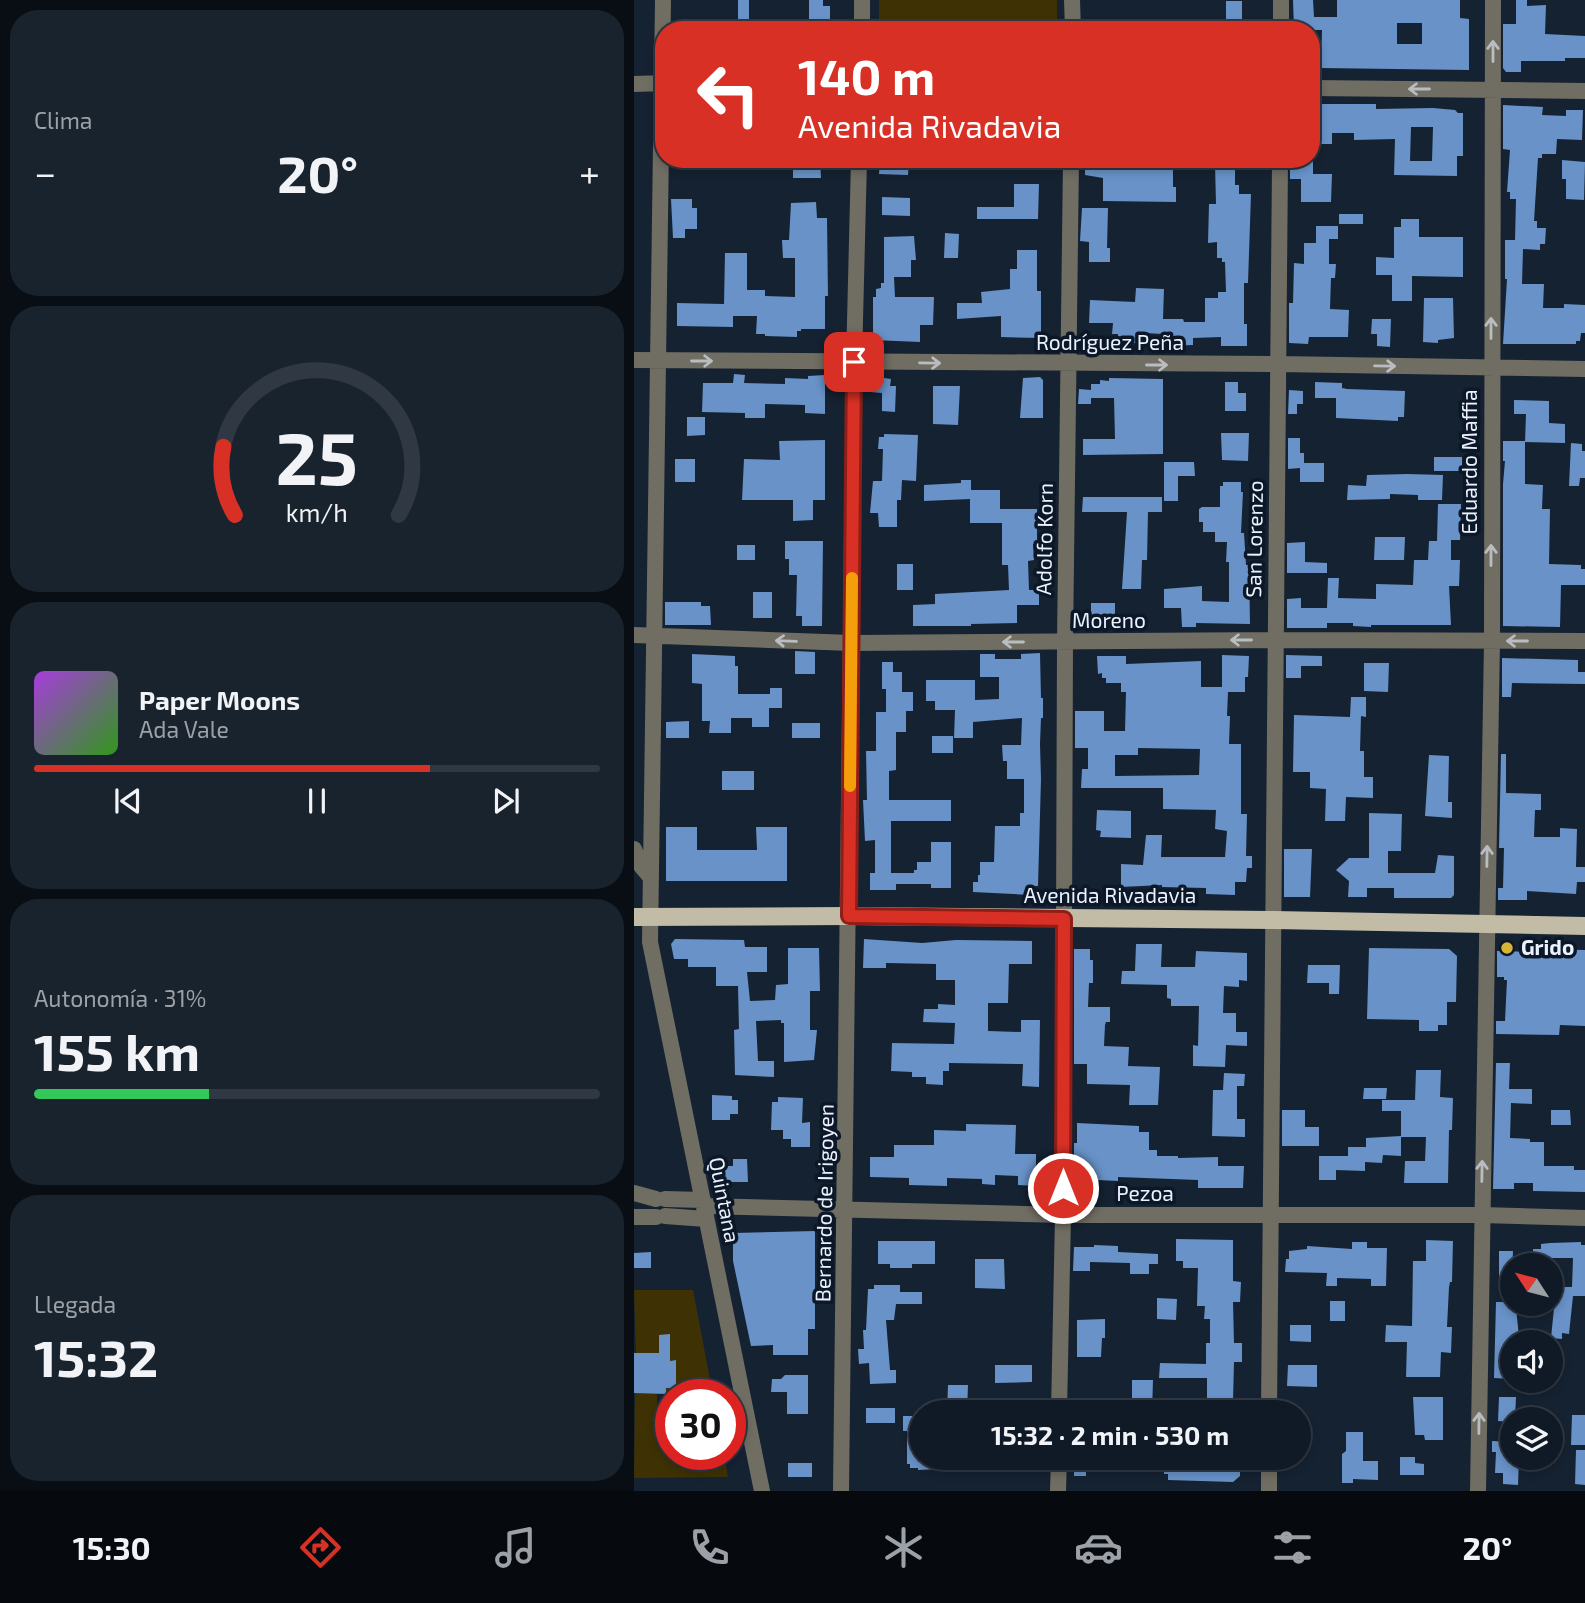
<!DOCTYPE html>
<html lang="es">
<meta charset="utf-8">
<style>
body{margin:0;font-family:"Exo 2",sans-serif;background:#19232e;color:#f1f3f6;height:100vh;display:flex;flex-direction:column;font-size:26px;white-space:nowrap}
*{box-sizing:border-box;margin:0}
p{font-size:23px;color:#9ca1a7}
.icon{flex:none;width:38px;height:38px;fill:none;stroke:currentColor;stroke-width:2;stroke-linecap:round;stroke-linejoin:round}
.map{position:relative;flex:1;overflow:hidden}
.details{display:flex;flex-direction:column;gap:10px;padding:10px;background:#090e15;width:634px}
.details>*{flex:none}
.guide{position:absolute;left:21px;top:21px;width:665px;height:147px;border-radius:28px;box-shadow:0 4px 10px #0003,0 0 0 2px #303843;background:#d93025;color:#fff;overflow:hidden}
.needle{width:46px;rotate:306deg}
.buttons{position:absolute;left:866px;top:1253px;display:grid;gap:14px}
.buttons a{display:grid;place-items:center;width:63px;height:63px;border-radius:50%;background:#101a26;box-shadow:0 4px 10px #0003,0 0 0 2px #303843;font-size:35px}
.speed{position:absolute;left:21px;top:1379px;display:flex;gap:14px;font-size:35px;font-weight:700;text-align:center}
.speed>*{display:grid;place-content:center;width:91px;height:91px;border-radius:50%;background:#101a26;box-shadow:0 4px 10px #0003,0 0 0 2px #303843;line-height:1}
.speed .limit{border:10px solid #d22;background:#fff;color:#111}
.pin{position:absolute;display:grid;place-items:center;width:60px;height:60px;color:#fff;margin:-30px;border-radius:14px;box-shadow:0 4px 10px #0006}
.me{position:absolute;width:77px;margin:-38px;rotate:0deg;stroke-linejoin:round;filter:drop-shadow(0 0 5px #0008)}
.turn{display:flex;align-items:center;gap:24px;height:147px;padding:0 28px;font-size:32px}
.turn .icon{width:91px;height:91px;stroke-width:2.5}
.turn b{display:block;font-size:49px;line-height:60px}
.big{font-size:52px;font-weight:700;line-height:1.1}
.details .tile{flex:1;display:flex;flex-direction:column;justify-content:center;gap:10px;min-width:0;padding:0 24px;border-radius:28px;background:#19232e}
.details .dial{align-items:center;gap:0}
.dial svg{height:182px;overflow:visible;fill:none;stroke:#303843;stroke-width:7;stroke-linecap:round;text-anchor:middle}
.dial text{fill:#f1f3f6;stroke:none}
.song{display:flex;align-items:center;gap:21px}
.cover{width:84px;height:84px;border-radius:10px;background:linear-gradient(135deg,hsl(280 70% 55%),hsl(110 70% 35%))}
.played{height:7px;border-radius:4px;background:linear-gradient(90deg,#d93025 70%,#303843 70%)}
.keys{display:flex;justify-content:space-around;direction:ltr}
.heat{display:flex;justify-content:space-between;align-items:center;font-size:38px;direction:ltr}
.charge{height:10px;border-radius:5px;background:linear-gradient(90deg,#34c759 31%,#303843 0)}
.trip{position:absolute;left:275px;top:1400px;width:402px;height:70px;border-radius:35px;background:#101a26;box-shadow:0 4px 10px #0003,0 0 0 2px #303843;font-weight:700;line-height:70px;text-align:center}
.menu{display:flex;height:112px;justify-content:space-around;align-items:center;background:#060a0f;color:#9ca1a7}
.menu .icon{width:49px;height:49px}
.menu .current{color:#d93025}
.menu b{font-size:32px;color:#f1f3f6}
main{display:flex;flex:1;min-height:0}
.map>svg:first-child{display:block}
</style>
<main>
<section class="details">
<div class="tile"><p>Clima</p>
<div class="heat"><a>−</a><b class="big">20°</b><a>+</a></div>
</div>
<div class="tile dial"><svg viewBox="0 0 100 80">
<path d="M14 69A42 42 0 1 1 86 69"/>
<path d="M14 69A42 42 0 0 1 9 39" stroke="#d93025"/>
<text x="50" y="56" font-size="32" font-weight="700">25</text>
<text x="50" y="72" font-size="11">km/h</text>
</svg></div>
<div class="tile">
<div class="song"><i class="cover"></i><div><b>Paper Moons</b><p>Ada Vale</p></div></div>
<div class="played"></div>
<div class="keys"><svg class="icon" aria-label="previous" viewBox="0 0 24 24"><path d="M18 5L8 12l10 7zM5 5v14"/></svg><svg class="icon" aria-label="pause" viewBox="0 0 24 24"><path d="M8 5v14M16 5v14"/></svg><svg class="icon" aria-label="next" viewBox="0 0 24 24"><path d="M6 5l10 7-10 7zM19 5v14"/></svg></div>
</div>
<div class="tile"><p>Autonomía · 31%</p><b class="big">155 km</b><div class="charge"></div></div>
<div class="tile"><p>Llegada</p><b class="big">15:32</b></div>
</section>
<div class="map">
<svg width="952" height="1491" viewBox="0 0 952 1491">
<rect width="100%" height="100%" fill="#152232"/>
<path fill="#3e3204" d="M245 0H423V30H245Z
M0 1290H59L79 1395H37V1454H90L94 1477 0 1478 1 1393H23V1412H32V1388L41 1360 36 1361 35 1335H25V1353H2Z"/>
<path fill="#6892c8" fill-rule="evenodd" d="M104 0H115V30H104Z
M175 0H189V6H196V25L175 26Z
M659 0H679L680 17H703V0H826V18L835 19V70L687 68 688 30H660ZM763 23H788V44H763Z
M882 0H893V6L912 5 911 34 951 36V58H931V61H887V72H872L869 68V24H882Z
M592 1H608V27H592Z
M682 104H742V109L799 108 821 110 824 113H829V156H823V176L760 175 761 139 720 140V133H698V144H677V126H681ZM777 127H799L798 161H776Z
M869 105 909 107 908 115 932 116V110H949L948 140 923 139 922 154H908V158H904L900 221H903V228H912L911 244H906V250L889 249 888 284H910L909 308H930V304L951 305V333H947L946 341H942V344H869L873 279H871V240H881L882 199H876V192H873L876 150 869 149Z
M174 159H186L187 178H159V166H174Z
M246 159H275L274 175 245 174Z
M451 159H478V162H491V170L539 167V187H542V202L469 201V178L451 175Z
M587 159H601V185H605V194H617L614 283H610V324H613V346H587V337L559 338V345L529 346V334L510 333 509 343H496L484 339V334H478L479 323H455L456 300 501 302 502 288 530 289 529 319H549L550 322H571V298H584V292H592L591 262H588V258H583V242L574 243 575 204H582L581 164H587Z
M663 159H679V174H698L697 202H667V179H656V165L662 166Z
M928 160 951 162 950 200 932 199V179H928Z
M380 184H405L404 219H343V207H380Z
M248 197 276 198V216L248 215Z
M37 199H58V208H63V229H51V238H39Z
M182 202 183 218H193L194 296H191V329H167V331H163V337L131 336V334H122L123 316H99V327L43 326V303L90 304 91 253H113V290H131V296L161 297V258H149L148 240H155L157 203Z
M448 208H474L473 248H476V262H455V242L446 241Z
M705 214H729V224H705Z
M767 219H785V237H829V277L778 276V301H758V275H742V257L760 258V227H767Z
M682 226H704V239H695V264H702L701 278H697L696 309 715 310 714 337H675L674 344 655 343V303H659L660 263 670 264V243H682Z
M311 233 325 234 324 258H310Z
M280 236 282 260H277V277H260L261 297H300L299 325H286V342L239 340V297H242V289L247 288V283H250V237Z
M383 250H403V291H407V338L367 337V316L323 319V303H348L347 292 376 289V269H383Z
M790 298H819L820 338 804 340V343L789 342Z
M738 319H757L756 347 743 346V334H737Z
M100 374 111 375 110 383 151 384V378L174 379V376L191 375V414L171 413V405L131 404V418H111V413L68 412 69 383H99Z
M237 376 257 379 256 386H262L261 412 248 411V393L236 392Z
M406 377 409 380V418H386L389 378Z
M475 378 529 379V454L449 455V439H481L480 398H457V404H444L445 389 457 390V384H466V380L475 381Z
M591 382H604V393H612V411H591Z
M681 382 708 383V388L713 389 771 391 770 417H764V421L702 418V398H681Z
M299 386H326L324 425 299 424Z
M655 390 669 391V404H663V414H654Z
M880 400 915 401V423L931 424V443L891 442 892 414H880Z
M53 417H71V435L53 436Z
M587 433H615L614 461 588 460Z
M250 434 284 435 282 481 268 480 267 500H263V527H245L244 513H236L239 481H248L249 449H244L245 437H250Z
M654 438H666V453H670V463H690V482H666V468L654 469Z
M191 440V500H179V520L159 521V500H108L110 459 146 460 145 441Z
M869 441H891V484L909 485 908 509H916L915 564 947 565V569H951V585H927L926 627 869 626V484L871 461H869Z
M937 443 948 444V451H951V478H946L945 486H935Z
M800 457H828V471H800Z
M41 459H61V482H41Z
M530 462H560L561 476H544V501H530Z
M774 474 809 475 808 500H784V495L756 494V499L713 500 714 485 732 486 733 475Z
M327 480H337V490H366V509H403V544H399L400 560 394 561 395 590H405V605H383V623L337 624V626H279V605L301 604V594L375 590 374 565H368V523H336V499L290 501V485L327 483Z
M589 482H607V492H609L607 533H610L612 565H615L616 624 562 623V627H548L547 608H530V589L568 586V601L595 602V562H592L593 542H581V532H569V522H565V509L568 507H586V486H589Z
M449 497H528V512H514L513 560H508L507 589H488L493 512H448Z
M804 504H827L826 540H817V560H826L825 586H815L817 625H737V627L719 626V623H693V628H653V599L667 598V608H693L694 578H705L704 598 742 599V584L779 585 780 560H794L795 541H803Z
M741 537H771L770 560H740Z
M151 541H189L188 626H168V616H162L163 575H155V559H151Z
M671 542V562L693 563V573H653V543Z
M103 545H121V560H103Z
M263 564H279V590H263Z
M119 592H138V618H119Z
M31 602H67V606H76L77 625H31Z
M457 603H481V624H450V612H457Z
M161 651 181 652V674H161Z
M406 653 407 698H409V718H407L406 744 407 779 404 886H396V895L339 892V882H344V875H346V862H360L361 826H386V813H390V779H373V761H369L368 745H387L388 718 339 722V738H320L321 710H301V701H292V680H341V700L365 699V677H346V654H361V659H387V654Z
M58 654 101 656V666H104V694H136V688H148V708H135V727H118V718H97V733H75L76 721H68V684L58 683Z
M588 655 615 656 614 677H611V692H594L593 716H596L595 744H607V814H613L612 856H618V868H613L612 882H601V895L572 894V888L528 887V885L487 887V864L509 865 512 835H528L527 857H591L593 831 581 829 582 810 529 809V788H447L448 769H454V748H441V711H470V731H491L492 692H487V683H472V678H468V673L464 674 463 656H492V664L567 661V687H588ZM504 748 566 749 565 775 481 776V755H504Z
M652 655 688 656V666H667V678H652Z
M868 658 944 660V672H951V684L878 683 877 697H868Z
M248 662H259V672H268V692H279V711H272V732H262V770L255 771V800H317V821H257V873H280V870H283V862H297V842H317V888H297V884H262V890H236V873H241V840L231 841 229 800H233L232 751H242V712H252V689H248Z
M730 663H755L754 692 730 691Z
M717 697H732V717L727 716 726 751H730V777H739V798L712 797 711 821H691L692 789 676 788V772H659L660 715 716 717Z
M55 721V738H32V722Z
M158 723H186V738H158Z
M298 736H319V753H298Z
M867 754H872V793L907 794V810H901L900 837H926V828L943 829 942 867H951V882H943L942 894 893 891V900H864V888H869L870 848H865Z
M795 755 815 756 814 802H818V818L791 816Z
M88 771H120V790H88Z
M463 810 497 811V838L466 837 467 831 462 830Z
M735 813 768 814 767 851H754V873H801L804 855 820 856V895L817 898H760V888H733V897H714L715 881 702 870 715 858H735Z
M32 827H63V850H123L122 827H153V881H32Z
M650 849H678L676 897H650Z
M41 939 110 940 111 947H133V972H113L116 1001 141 1000 142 985 154 984V948H185L186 991H176V1030H183L180 1060 150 1062V1023H147V1020L122 1021 124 1061H140V1077L101 1075 100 1030 105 1029 104 986H82V967H54V959H40L37 944Z
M230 939 288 943 322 940 398 941V964H375L374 1003H354V1031L387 1032V1020H406L405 1087 388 1086 389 1064 315 1063V1071H309V1085L292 1084V1077H278V1072L257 1071 258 1043 320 1044 321 1023 289 1022 290 1009H304V1004L321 1005V980H302V964L252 963V968H229Z
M502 944H528L527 967H561L562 951 613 953V981L605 980V987L590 986 589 1013H602V1032H613V1046L592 1045 591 1067 559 1066V1045L564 1046 565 1006H537V999L533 998V985L487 984 488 971H501Z
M735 948 815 949 823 956 822 1002H813V1025H804V1031H785V1020L733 1019Z
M440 949H456V960H459V983H455L454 1007H476V1022H472L471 1025 470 1046 495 1047 494 1066 526 1067 524 1105H495L496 1085 453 1084V1064H440Z
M905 949 951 950V1026L926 1025 925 1035 862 1034V1021H871L873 980H870V977H863V951L905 952Z
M674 965H706L705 994H695V983H673Z
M862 1063H876L875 1089H898V1104L877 1103 876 1138 896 1139V1142H910V1166H940V1170H951V1192L899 1191V1183H880V1189H859Z
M782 1070H807L806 1097 819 1098 818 1130H815L814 1183H770L771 1161H791L792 1137H767V1156L749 1155 748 1163 731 1162V1171L702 1170V1180H685V1156H714V1147H732V1138L767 1136V1111H748V1100H781Z
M590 1073 611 1074 610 1086H603V1119H611V1137L578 1136 579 1090H589Z
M730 1088H753L752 1099H729Z
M78 1095 98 1096V1100H104V1114H96V1120H78Z
M144 1097 169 1098 168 1123 176 1122V1147H157V1139H149V1130H137L138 1102H144Z
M648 1110H671V1127H685V1146H648Z
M917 1110H936L937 1125H917Z
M443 1123 505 1126V1132H515V1150H523V1156H544V1158L584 1157V1166H610L609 1188H564V1180L484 1177V1181L464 1180 463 1188 442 1187 440 1186V1143H443Z
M332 1124 382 1125 381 1154H402V1186L384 1185V1176L361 1175V1185L348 1184V1179L313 1178V1186L275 1185V1178L236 1177V1157H260V1145H300V1130L332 1131Z
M99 1159H113L114 1182H88V1166H99Z
M181 1231V1329H174V1355H139V1345L117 1346 99 1261V1233Z
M542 1239 599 1240V1281L607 1282 606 1302H599L600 1343H608V1362H600L599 1401H596V1412H542V1399L573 1400V1378H525L526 1363 572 1364V1343H576V1319H570L571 1306H563L564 1268H549V1261H542Z
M792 1240 819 1241 818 1282H816L815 1287 813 1327H818L817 1353 807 1352 806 1377H772L773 1342H751L752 1325 778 1326 779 1261H792Z
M244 1241H301V1264H278V1268H256V1264H244Z
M718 1242H733V1248H753L752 1286H737V1279L703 1278V1286H692L693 1273 651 1272 652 1259H655V1251L673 1249V1246L718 1249Z
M947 1242V1245H951V1296H939L935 1334 928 1333V1339L917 1338 920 1308H917V1298H925V1287H938L939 1258H915V1265H899V1249H907V1244L916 1243Z
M460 1245 484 1246V1252L524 1254V1264H515V1274H496V1263L456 1262V1271H439L440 1247H460Z
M865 1251H879L878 1279H865Z
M17 1252V1268H0V1253Z
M341 1259H370L371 1289 341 1288Z
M240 1285H266V1292H288V1304H262L260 1320H252L256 1370H262V1383L236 1384 235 1363 225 1364 224 1349H230L229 1330H232L234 1289H240Z
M523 1298 543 1299 542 1320 523 1319Z
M696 1301H711V1321H696Z
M862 1302H878L882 1308 885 1337H876L875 1364H878V1379L860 1378Z
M471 1319V1338H468L467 1357H443V1320Z
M656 1325H677V1342L656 1341Z
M36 1334V1361L42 1360V1388H32V1394L0 1393V1353H25V1335Z
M361 1365H398V1382L361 1383Z
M654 1365H683V1387L653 1386Z
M151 1375H174V1414H153V1392H137L138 1379H147Z
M498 1380H519L518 1412H467V1398H498Z
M314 1385H334L333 1412H313Z
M779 1397H809V1440H791L790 1435H781Z
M865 1397H882L881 1419H878V1422L864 1421Z
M232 1408H261V1423H232Z
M938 1415H951V1445H937Z
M269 1416H287V1458H304L305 1469 284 1470V1468H276V1464H273V1431H269Z
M712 1432H729V1461H744V1480L719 1479V1483H708V1454L712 1451Z
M858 1441 878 1442V1458H885L884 1485 869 1484V1473H861L862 1452H858Z
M942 1450H951V1485L941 1484Z
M766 1457H781V1463L790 1464V1475H766Z
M440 1458H581V1461H606V1476L599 1482 534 1480V1474H530V1470H510V1471H452V1476H440Z
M154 1463H178V1477H154Z"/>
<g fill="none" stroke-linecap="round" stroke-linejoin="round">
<path stroke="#706d63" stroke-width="16" d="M29 0 16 942 128 1491
M438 0 439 30
M647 0V30
M228 30V0
M0 84 30 83
M677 88 952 91
M0 360 645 364 952 369
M0 635 218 643 640 640 952 641
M0 849 7 866 17 878
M0 1193 22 1199
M31 1199 69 1200
M70 1206 429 1215H848L952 1218
M31 1216 72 1219
M0 1217H22
M425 1412 429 1215 431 642 437 159
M635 1412C638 995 643 577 646 159
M207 1491 220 362 225 159
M424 1491 425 1458
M635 1491V1458
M844 1491 858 641 859 0"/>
<path stroke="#c2bba6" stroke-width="18" d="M0 917 215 916 640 920 952 926"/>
</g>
<defs><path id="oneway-shaft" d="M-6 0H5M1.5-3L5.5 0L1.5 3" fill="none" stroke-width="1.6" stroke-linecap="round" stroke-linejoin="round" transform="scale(1.75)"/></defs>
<g stroke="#b9bdc0">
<use href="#oneway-shaft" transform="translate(859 51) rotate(-90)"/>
<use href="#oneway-shaft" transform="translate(785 89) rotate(-180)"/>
<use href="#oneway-shaft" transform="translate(857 328) rotate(-90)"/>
<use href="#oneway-shaft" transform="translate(68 361)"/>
<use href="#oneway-shaft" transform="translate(296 363) rotate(1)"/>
<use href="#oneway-shaft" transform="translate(523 365)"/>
<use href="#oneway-shaft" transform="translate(751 366) rotate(1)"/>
<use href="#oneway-shaft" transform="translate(857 555) rotate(-90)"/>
<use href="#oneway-shaft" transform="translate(607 640) rotate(180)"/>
<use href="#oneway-shaft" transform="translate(152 641) rotate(-178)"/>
<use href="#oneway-shaft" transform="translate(883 641) rotate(-180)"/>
<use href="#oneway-shaft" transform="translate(379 642) rotate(180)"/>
<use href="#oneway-shaft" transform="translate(853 856) rotate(-89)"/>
<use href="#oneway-shaft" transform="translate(848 1171) rotate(-89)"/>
<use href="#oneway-shaft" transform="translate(845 1423) rotate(-89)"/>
</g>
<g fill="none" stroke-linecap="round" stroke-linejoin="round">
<g stroke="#8d1f18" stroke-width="18">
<path id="route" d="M220 362 215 916 430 919 429 1188"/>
</g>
<use href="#route" stroke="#d93025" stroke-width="12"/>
<path stroke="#f59e0b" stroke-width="12" d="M216 786 218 578"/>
</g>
<circle fill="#d7b434" stroke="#0c1828" stroke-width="2.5" cx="873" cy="948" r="7"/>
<g text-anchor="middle" stroke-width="7" stroke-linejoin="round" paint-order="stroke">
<g font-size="21" fill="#eaf2fe" stroke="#0c1828">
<text x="476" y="350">Rodríguez Peña</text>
<text transform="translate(836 462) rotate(-90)" y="7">Eduardo Maffia</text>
<text transform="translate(411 539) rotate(-89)" y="7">Adolfo Korn</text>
<text transform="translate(621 539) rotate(-89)" y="7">San Lorenzo</text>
<text x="475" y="628">Moreno</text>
<text x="476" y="903">Avenida Rivadavia</text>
<text x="511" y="1201">Pezoa</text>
<text transform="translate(90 1200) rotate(79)" y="7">Quintana</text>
<text transform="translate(191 1203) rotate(-89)" y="7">Bernardo de Irigoyen</text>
</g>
<g font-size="21" font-weight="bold" fill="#eaf2fe" stroke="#0c1828" text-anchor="start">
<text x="887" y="955">Grido</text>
</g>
</g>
</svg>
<div class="buttons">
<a><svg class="needle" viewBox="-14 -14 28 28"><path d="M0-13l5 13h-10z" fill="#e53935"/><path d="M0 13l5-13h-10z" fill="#9ca1a7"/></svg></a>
<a><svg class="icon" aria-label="sound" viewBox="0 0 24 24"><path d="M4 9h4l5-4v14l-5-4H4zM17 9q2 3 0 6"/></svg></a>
<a><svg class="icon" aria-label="layers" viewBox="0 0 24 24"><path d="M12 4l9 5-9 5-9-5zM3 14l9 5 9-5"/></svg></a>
</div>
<div class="speed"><div class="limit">30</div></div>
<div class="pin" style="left:220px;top:362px;background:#d93025"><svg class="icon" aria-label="arrive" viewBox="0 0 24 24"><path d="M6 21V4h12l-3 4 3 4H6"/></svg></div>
<svg class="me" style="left:429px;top:1188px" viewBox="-20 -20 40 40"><circle r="17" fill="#d93025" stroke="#fff" stroke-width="3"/><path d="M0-11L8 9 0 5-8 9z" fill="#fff"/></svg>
<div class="trip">15:32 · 2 min · 530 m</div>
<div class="guide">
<div class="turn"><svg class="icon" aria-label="left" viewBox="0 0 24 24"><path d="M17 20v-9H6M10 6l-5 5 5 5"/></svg><div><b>140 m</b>Avenida Rivadavia</div></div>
</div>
</div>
</main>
<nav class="menu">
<b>15:30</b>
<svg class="icon current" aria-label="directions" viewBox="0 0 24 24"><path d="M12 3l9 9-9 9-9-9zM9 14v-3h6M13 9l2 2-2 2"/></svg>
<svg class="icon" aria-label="music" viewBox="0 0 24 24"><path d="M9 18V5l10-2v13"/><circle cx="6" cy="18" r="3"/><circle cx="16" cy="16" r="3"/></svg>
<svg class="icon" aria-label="phone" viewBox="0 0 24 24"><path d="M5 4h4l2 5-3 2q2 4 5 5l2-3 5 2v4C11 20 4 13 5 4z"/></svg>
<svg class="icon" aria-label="climate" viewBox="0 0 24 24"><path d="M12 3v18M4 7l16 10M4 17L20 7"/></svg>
<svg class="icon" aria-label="car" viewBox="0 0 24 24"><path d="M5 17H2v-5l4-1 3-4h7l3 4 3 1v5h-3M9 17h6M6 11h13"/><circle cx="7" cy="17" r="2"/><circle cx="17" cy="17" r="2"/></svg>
<svg class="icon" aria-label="filters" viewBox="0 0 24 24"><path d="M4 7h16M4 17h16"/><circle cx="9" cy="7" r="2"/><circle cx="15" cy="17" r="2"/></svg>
<b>20°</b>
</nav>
